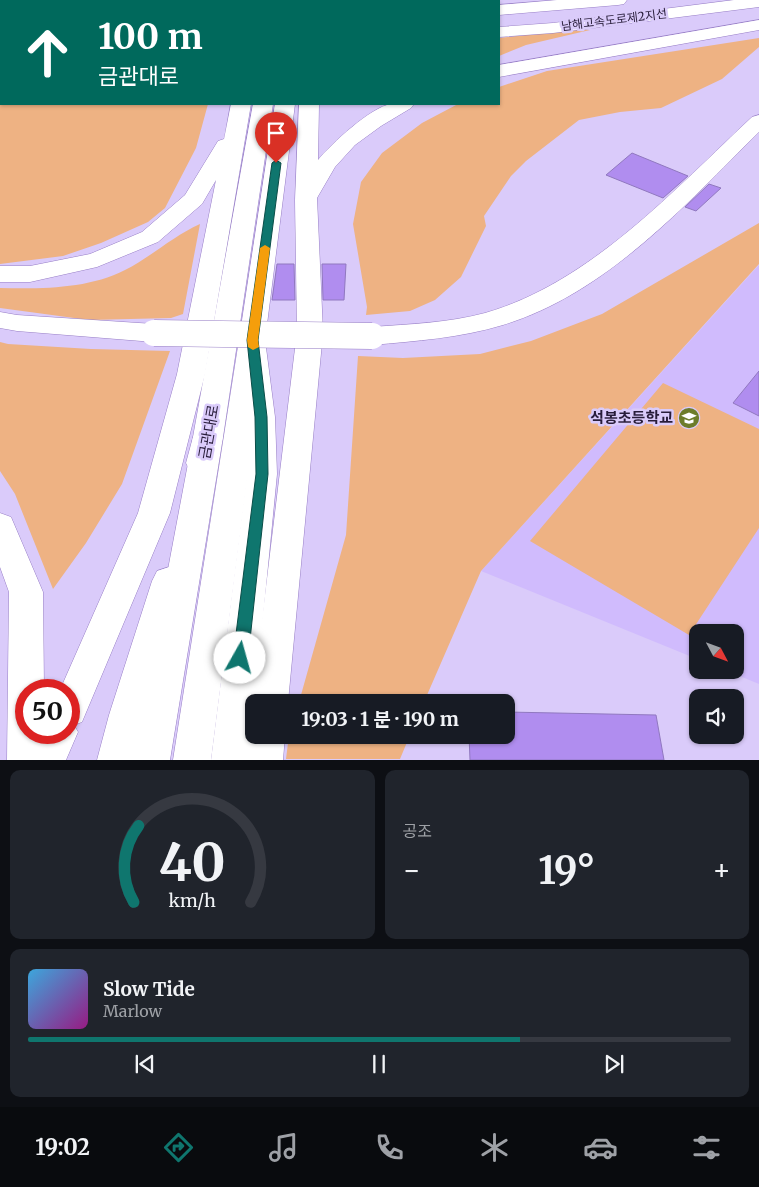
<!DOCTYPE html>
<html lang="ko">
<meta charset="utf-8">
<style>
body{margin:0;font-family:Merriweather,"Noto Sans KR",serif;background:#20242c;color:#f1f3f6;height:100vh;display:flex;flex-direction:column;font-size:19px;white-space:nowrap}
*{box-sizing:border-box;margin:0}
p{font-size:16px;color:#9ea1a6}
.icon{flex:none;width:28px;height:28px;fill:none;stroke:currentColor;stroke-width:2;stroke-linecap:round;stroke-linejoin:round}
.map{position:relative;height:760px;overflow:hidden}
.details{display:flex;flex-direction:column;gap:10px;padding:10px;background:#0d0f14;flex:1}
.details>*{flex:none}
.top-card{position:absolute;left:0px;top:0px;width:500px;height:105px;box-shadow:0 1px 4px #0004;background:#00695c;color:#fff;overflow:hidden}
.needle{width:32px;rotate:131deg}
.buttons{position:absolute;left:689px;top:624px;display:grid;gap:10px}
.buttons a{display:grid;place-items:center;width:55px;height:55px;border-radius:10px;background:#171b24;box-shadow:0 1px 4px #0004;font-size:25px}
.speed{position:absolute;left:15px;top:679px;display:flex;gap:10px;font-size:25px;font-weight:700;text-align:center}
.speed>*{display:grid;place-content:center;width:65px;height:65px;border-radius:50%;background:#171b24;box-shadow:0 1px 4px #0004;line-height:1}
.speed .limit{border:8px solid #d22;background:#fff;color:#111}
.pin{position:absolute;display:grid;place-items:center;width:42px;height:42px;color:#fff;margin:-51px -21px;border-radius:50% 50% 50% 0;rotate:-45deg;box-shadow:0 0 5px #0007}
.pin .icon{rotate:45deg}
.me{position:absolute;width:55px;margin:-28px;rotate:7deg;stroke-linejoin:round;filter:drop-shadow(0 0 4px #0008)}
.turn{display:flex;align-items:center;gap:18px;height:105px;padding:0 15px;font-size:22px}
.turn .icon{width:65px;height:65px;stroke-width:2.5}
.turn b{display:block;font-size:35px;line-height:42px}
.big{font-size:38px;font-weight:700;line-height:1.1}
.details .card{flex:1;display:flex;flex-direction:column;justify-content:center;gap:8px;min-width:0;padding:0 18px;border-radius:10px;background:#20242c}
.details .dial{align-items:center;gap:0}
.dial svg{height:130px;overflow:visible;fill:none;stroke:#363941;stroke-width:7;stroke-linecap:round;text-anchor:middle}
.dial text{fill:#f1f3f6;stroke:none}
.song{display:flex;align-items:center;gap:15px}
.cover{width:60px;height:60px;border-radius:8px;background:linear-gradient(135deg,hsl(200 70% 55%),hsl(310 70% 35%))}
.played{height:5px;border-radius:2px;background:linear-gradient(90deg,#0f766e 70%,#363941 70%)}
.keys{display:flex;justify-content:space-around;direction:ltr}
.heat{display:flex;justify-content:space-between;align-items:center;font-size:28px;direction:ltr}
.details .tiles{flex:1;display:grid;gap:10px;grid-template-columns:1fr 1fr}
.card:last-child{grid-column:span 2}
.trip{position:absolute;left:245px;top:694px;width:270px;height:50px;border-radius:10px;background:#171b24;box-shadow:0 1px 4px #0004;font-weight:700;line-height:50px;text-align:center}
.menu{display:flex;height:80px;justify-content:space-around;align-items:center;background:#090b0e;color:#9ea1a6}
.menu .icon{width:35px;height:35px}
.menu .current{color:#0f766e}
.menu b{font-size:22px;color:#f1f3f6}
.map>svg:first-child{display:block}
</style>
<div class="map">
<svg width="759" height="760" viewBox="0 0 759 760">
<rect width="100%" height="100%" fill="#dacbfa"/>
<path fill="#d0bbfd" d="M759 265V684L725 670H735V632H698L697 659 481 571Z"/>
<path fill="#eeb283" d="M0 0H224L1 1V20Z
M578 29 590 30 526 45 499 56V38Z
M759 38V47L722 79 661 108 620 112 579 120 526 161 511 176 484 216 486 226 461 277 435 300 410 311 366 315 367 307 353 224 361 182 382 153 422 123 458 104H499V87L547 71Z
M0 91 1 104H208L196 148 165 208 148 222 101 243 63 256 0 264Z
M759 223V264L481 571 424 702H299L346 535 358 356 403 358 480 354 531 341 602 314Z
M200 224 183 314 171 318 89 320 0 308V288C41 289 88 289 125 270 151 257 173 236 200 224Z
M0 342 8 344 91 349 170 351 122 484 86 543 53 589 15 494 0 471Z
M663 383 759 429V528L689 635 530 541Z
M289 735H410L400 759H286Z"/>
<path fill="#b08def" stroke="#9078bf" d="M632 153 688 176 663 198 606 175Z
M709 184 721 188 696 211 685 207Z
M277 264H294L295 300H272Z
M322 264H346L344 300H323Z
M759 371V416L733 403Z
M506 712 656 715 664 760H470L469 735H506Z"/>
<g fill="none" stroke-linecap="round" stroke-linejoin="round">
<g stroke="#977ec6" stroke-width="1">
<path id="secondary" d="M272 0H290V1H273Z
M253 104H273L223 437 216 463 212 471 201 474 190 471 186 463 193 437Z
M275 104H295L265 340 275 417 277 474 249 760H211L247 474V417L239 340Z
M169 567 181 571 186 581 145 715 135 760H97L109 715 152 581 157 571Z"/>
</g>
<g stroke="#977ec6" stroke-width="1">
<path id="primary" d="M252 331 261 334 265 340 211 760H173L239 340 243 334Z
M208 426 218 429 223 437 170 760H132L193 437 198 429Z"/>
</g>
<g stroke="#977ec6" stroke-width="1">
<path id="motorway" d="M241 0H259V1H242Z
M305 0H323V1H306Z
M557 0H627L624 4 618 5 499 15V5Z
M734 0H759V7L553 33 499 37V27L553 23Z
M759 20V30L499 77V65Z
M0 24H1V34H0Z
M231 104H251L205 374 170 513 82 722 74 725 78 732 66 760H7L9 592 0 567V513L11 517 43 592 44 690H26V732H69V690H60L138 513 177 374 216 180 202 204 158 242 97 267 30 282H0V266H30L90 254 142 232 185 195 218 141 224 139Z
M299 104H319L318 160C331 144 371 107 391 104 398 102 407 104 414 104L411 108 381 126 355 145 335 167 317 198 323 332 288 702H254V706L252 702 297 332 295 200Z
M759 115V132C684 206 607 293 503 325 460 338 416 341 372 345L363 342 359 336 363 330 372 327C410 324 448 323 485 313 590 283 675 189 752 117Z
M0 312 17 315 154 324 163 327 167 333 163 339 154 342 17 331 0 328Z
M254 722V735H285L283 760H245L247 735Z"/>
</g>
<use href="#secondary" fill="#fff" fill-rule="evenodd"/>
<use href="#primary" fill="#fff" fill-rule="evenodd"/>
<use href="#motorway" fill="#fff" fill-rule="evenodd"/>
<g stroke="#977ec6" stroke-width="27" stroke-linecap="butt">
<path id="motorway-bridge" d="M154 333 372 336"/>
</g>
<use href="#motorway-bridge" stroke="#fff" stroke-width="26"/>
</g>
<path fill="#0f766e" stroke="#0a4d48" d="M276 160 281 163 258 340 267 417 268 474 248 658 246 663 240 665 235 663 233 658 256 474 255 417 247 340 272 163Z"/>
<path fill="#f59e0b" d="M265 245 270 248 258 340 259 347 253 350 248 347 247 340 260 248Z"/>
<defs>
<g id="school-disc" transform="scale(1.125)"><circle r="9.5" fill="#6d7c2a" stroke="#dacbfa"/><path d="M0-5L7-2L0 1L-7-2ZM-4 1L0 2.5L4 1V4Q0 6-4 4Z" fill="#fff"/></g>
</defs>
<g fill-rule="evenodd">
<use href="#school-disc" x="689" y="418"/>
</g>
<g text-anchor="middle" stroke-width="5" stroke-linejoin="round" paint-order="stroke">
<g font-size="12" fill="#281d3a" stroke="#dacbfa">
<text transform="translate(614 20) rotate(-7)" y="4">남해고속도로제2지선</text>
</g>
<g font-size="15" font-weight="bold" fill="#281d3a" stroke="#dacbfa" text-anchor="end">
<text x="673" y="423">석봉초등학교</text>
</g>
<g font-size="15" fill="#281d3a" stroke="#dacbfa">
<text transform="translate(209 432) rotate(-80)" y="5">금관대로</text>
</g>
</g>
</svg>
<div class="buttons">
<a><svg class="needle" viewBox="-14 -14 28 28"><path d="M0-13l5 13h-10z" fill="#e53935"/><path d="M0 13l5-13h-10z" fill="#9ea1a6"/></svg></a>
<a><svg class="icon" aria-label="sound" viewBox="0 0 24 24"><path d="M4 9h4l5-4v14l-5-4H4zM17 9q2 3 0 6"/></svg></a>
</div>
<div class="speed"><div class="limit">50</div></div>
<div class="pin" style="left:276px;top:163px;background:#d93025"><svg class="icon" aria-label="arrive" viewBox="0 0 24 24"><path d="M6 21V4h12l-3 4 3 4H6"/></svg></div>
<svg class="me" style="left:240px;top:658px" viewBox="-20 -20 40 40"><circle r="19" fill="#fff"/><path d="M0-13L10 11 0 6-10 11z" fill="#0f766e"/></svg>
<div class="trip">19:03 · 1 분 · 190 m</div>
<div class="top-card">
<div class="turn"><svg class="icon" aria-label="ahead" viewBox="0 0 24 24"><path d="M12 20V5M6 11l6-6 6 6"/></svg><div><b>100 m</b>금관대로</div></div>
</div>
</div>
<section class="details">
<div class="tiles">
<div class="card dial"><svg viewBox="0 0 100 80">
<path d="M14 69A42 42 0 1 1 86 69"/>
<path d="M14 69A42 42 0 0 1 17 22" stroke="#0f766e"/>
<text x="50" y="56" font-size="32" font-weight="700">40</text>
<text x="50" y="72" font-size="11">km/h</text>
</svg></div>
<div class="card"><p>공조</p>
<div class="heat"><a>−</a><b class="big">19°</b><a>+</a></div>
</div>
<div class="card">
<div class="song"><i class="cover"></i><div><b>Slow Tide</b><p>Marlow</p></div></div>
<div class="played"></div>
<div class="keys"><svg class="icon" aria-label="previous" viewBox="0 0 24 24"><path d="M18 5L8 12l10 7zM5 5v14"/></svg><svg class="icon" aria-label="pause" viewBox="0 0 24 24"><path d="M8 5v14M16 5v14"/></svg><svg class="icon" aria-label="next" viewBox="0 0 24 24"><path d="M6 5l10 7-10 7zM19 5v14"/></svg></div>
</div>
</div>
</section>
<nav class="menu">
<b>19:02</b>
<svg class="icon current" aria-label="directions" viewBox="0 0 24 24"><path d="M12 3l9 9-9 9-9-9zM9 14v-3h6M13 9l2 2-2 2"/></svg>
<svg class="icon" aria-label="music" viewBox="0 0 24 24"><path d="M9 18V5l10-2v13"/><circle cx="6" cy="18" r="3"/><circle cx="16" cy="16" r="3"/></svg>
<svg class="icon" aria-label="phone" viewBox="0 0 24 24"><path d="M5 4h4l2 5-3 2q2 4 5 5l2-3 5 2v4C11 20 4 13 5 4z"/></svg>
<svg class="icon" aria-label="climate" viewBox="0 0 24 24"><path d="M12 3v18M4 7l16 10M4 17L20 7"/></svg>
<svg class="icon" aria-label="car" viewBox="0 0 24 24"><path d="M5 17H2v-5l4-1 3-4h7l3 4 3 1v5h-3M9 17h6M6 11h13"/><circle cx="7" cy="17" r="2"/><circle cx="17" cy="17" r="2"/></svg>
<svg class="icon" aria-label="filters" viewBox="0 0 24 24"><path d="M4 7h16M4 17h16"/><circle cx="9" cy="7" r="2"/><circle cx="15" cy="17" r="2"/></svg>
</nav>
